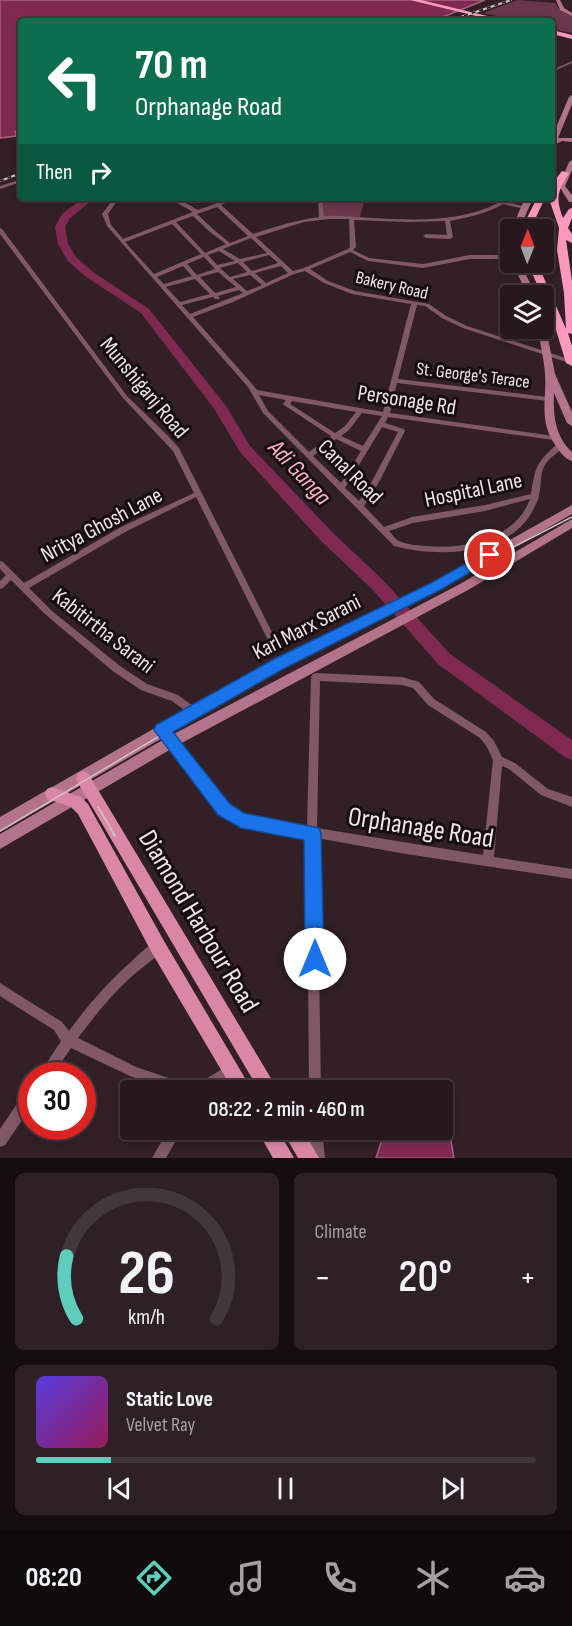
<!DOCTYPE html>
<meta charset="utf-8">
<style>
body{margin:0;font-family:"Sofia Sans Condensed",sans-serif;background:#2e2126;color:#f1f3f6;height:100vh;display:flex;flex-direction:column;font-size:22px;white-space:nowrap}
*{box-sizing:border-box;margin:0}
p{font-size:20px;color:#a4a0a4}
.icon{flex:none;width:33px;height:33px;fill:none;stroke:currentColor;stroke-width:2;stroke-linecap:round;stroke-linejoin:round}
.map{position:relative;height:1158px;overflow:hidden}
.side{display:flex;flex-direction:column;gap:15px;padding:15px;background:#150d10;flex:1}
.side>*{flex:none}
.hud{position:absolute;left:18px;top:18px;width:537px;height:183px;border-radius:6px;box-shadow:0 3px 9px #0003,0 0 0 2px #42373b;background:#0b6e4f;color:#fff;overflow:hidden}
.needle{width:39px;rotate:1deg}
.fabs{position:absolute;left:500px;top:219px;display:grid;gap:12px}
.fabs a{display:grid;place-items:center;width:54px;height:54px;border-radius:6px;background:#26181d;box-shadow:0 3px 9px #0003,0 0 0 2px #42373b;font-size:30px}
.speed{position:absolute;left:18px;top:1062px;display:flex;gap:12px;font-size:30px;font-weight:700;text-align:center}
.speed>*{display:grid;place-content:center;width:78px;height:78px;border-radius:50%;background:#26181d;box-shadow:0 3px 9px #0003,0 0 0 2px #42373b;line-height:1}
.speed .limit{border:9px solid #d22;background:#fff;color:#111}
.pin{position:absolute;display:grid;place-items:center;width:51px;height:51px;color:#fff;margin:-26px;border:3px solid #fff;border-radius:50%;box-shadow:0 2px 6px #0007}
.me{position:absolute;width:66px;margin:-33px;rotate:0deg;stroke-linejoin:round;filter:drop-shadow(0 0 4px #0008)}
.turn{display:flex;align-items:center;gap:21px;height:126px;padding:0 18px;font-size:27px}
.turn .icon{width:78px;height:78px;stroke-width:2.5}
.turn b{display:block;font-size:42px;line-height:51px}
.then{display:flex;align-items:center;height:57px;padding:0 18px;background:#0003;gap:12px;font-size:22px}
.big{font-size:45px;font-weight:600;line-height:1.1}
.side .widget{flex:1;display:flex;flex-direction:column;justify-content:center;gap:9px;min-width:0;padding:0 21px;border-radius:9px;background:#2e2126}
.side .dial{align-items:center;gap:0}
.dial svg{height:156px;overflow:visible;fill:none;stroke:#42373b;stroke-width:7;stroke-linecap:round;text-anchor:middle}
.dial text{fill:#f1f3f6;stroke:none}
.song{display:flex;align-items:center;gap:18px}
.cover{width:72px;height:72px;border-radius:9px;background:linear-gradient(135deg,hsl(250 70% 55%),hsl(330 70% 35%))}
.played{height:6px;border-radius:3px;background:linear-gradient(90deg,#5ccebb 15%,#42373b 15%)}
.keys{display:flex;justify-content:space-around;direction:ltr}
.heat{display:flex;justify-content:space-between;align-items:center;font-size:33px;direction:ltr}
.side .tiles{flex:1;display:grid;gap:15px;grid-template-columns:1fr 1fr}
.widget:last-child{grid-column:span 2}
.trip{position:absolute;left:120px;top:1080px;width:333px;height:60px;border-radius:6px;background:#26181d;box-shadow:0 3px 9px #0003,0 0 0 2px #42373b;font-weight:600;line-height:60px;text-align:center}
.menu{display:flex;height:96px;justify-content:space-around;align-items:center;background:#0f0a0c;color:#a4a0a4}
.menu .icon{width:42px;height:42px}
.menu .on{color:#5ccebb}
.menu b{font-size:27px;color:#f1f3f6}
.map>svg:first-child{display:block}
</style>
<div class="map">
<svg width="572" height="1158" viewBox="0 0 572 1158">
<rect width="100%" height="100%" fill="#332027"/>
<path fill="#6a364a" d="M518 0 555 3 559 9 572 16V33L552 29V21H520L483 13Z
M322 198H365L360 217 324 216Z"/>
<path fill="#812a51" stroke="#a3627f" stroke-width="1.5" d="M0 0H485L433 21H21V130L15 131 16 136 0 138Z
M443 1112H446L454 1158H376L385 1130H442Z"/>
<g fill="none" stroke-linecap="round" stroke-linejoin="round">
<path fill="#812a51" fill-rule="evenodd" d="M83 198H95L70 218 65 227 68 244 76 257 93 272 149 309 226 406 250 446 334 534 383 580 450 654 572 740V760L565 757 438 664 371 588 322 542 240 452 215 410 141 313 85 276 68 261 58 244 55 227 62 214Z"/>
<path fill="#805866" fill-rule="evenodd" d="M572 61V63L552 72V70Z
M21 179V182L0 189V186Z
M33 198H37V199L35 200Z
M114 198H119L108 214 111 225 123 239 193 212 172 200 159 202 153 198 160 199 177 198 198 210 231 198H237L221 205 253 234C275 227 296 220 319 217L318 198H322L324 216C340 215 356 217 371 218 413 220 459 223 498 203L485 198H493L526 207V209H524L503 204C486 214 469 217 450 221L453 237 450 239 426 238 423 236 426 234 447 235 445 221 407 222 354 220 356 247 353 250 369 258 423 264 470 255H510V259H470L423 268 368 261 350 252 310 269 328 281 355 291 429 304 446 316 467 326 572 360V364L463 328 442 318 425 306 417 305 398 379 548 397 551 399 548 401 397 383 390 413 554 436 558 438 554 440 388 417 385 423 404 429 405 431 378 484 364 506 384 527 412 517 485 505 531 494C535 468 536 463 556 445H562L563 447 562 449C556 454 549 458 545 465 539 474 542 486 539 495 539 499 536 504 534 508 512 556 438 558 394 546L263 413 248 387 107 226 102 214ZM217 207 248 236 230 243 214 230 197 214ZM193 216 210 232 226 244 205 253 176 222ZM329 219H349L350 247 348 249 304 268 293 271 256 237 304 222ZM172 224 201 254 154 274 125 242ZM251 238 267 253 240 259 223 249ZM219 251 235 261 217 265 208 255ZM269 255 278 263 252 271 243 262ZM204 257 215 269 197 275 187 264ZM238 263 247 272 230 277 220 268ZM183 266 192 276 164 284 157 277ZM281 266 288 273 266 283 255 273ZM305 271 324 283 352 294 411 304 383 412 257 390 253 385 193 317 233 302 294 274ZM218 272 236 287 215 293 200 277ZM250 275 262 285 247 291 233 279ZM195 279 210 294 180 302 166 287ZM239 290 243 293 190 314 182 305 213 297 215 299H219L220 298 218 296ZM259 395 286 400 283 404 284 405 331 436 309 452 268 411ZM292 401 356 412 345 426 335 433 290 404ZM362 413 382 416 363 446 341 436 349 430ZM382 427 398 432 371 483 359 501 345 488ZM336 439 361 451 341 483 313 456ZM530 499C516 539 465 550 426 546 418 545 406 545 399 541 395 539 392 534 389 531L413 523 485 511Z
M0 228 2 229 127 396 166 434 179 448 278 644 277 646H271L196 497 127 531 29 588 52 611 120 666 147 684 178 695 197 709 199 712 197 715 194 716 191 715 172 701 141 690 114 672 46 615 11 580 3 588 0 589V581L6 575 0 569V561L3 562 24 583 121 527 194 493 173 451 123 398 0 234Z
M316 673 402 677 419 682 434 699 486 732 494 741 502 757 515 763 548 789 572 797V807L541 795 509 769 502 766 494 857 572 869V879L406 854 317 838 321 1090H309L307 837 241 825 220 812 157 730 159 727 162 726 165 727 228 806 243 816 307 827 311 677 313 674ZM320 681 402 685 413 688 428 705 480 738 487 747 493 760 483 855 317 828Z
M158 941 162 943 164 947C160 956 138 970 130 978 110 996 94 1017 78 1038L136 1067 189 1085 190 1090H168L130 1076 71 1048 52 1076H38L61 1041 54 1030 0 996V983L62 1022 69 1031C88 1005 108 982 132 961 139 954 148 945 158 941Z
M231 1064 235 1066 237 1070 235 1074 211 1090H194L195 1085Z
M32 1088V1106L5 1145 0 1147V1129L27 1089Z
M168 1130H182L166 1158H152Z
M309 1130H322L325 1158H311Z"/>
<path fill="#b3738a" fill-rule="evenodd" d="M556 0H560L564 8 572 13V16L560 10Z
M572 95V104L558 138H572V142L562 141 552 146V137L569 97Z
M572 160V170L565 186 572 195V202H569L559 186 569 162Z
M525 198H533L519 230H511Z
M512 262H520L536 296H528Z
M543 326 546 328 555 374 572 412V426L567 423 554 393C553 415 555 436 572 452V461C565 459 560 452 556 446 538 421 547 400 545 374 544 359 540 344 538 328H543Z
M572 505V514L440 590 285 667 0 832V817L275 659 432 584Z
M572 519V528L468 590 178 745 0 849V834L168 737 460 584Z"/>
<path fill="#da87a6" fill-rule="evenodd" d="M83 771 88 773 278 1090H259L78 783 76 778 78 773Z
M52 787 81 797 88 804 164 941 252 1090H233L152 953 78 814 71 807 47 799 45 794 47 789Z
M257 1130H278L294 1158H273Z
M282 1130H303L319 1158H298Z"/>
<path fill="#fd99bf" fill-rule="evenodd" d="M410 0H421L508 21H497Z
M552 30 572 35V39L552 34Z
M562 171 569 173C558 191 555 197 563 218L569 209 572 208V218L568 228 572 234V243L566 240 572 281V334L568 333 572 346V366L566 363 553 320 527 262H537L566 329 564 293 557 250 559 228 549 199 552 198V184Z
M537 198H545L530 230H521Z"/>
<path stroke="#d1c3c7" stroke-width="1.5" d="M98 807 114 834
M0 831 245 685 572 517"/>
<path stroke="#d1c3c7" stroke-width="2" d="M113 833 115 836"/>
<g stroke="#d1c3c7" stroke-width="2">
<path id="rail" d="M449 21 511 0
M0 181 21 173"/>
</g>
<use href="#rail" stroke="#150d10" stroke-width="1.5" stroke-dasharray="4" stroke-linecap="butt"/>
</g>
<path fill="#1a73e8" stroke="#114b97" stroke-width="1.5" d="M490 550 495 552 497 555 495 558 440 590 285 668 173 732 230 804 244 813 319 828 321 833 324 959 321 965 315 968 308 965 305 959 304 840 241 828 218 815 154 730 156 725 274 659 431 583Z"/>
<g text-anchor="middle" stroke-width="6" stroke-linejoin="round" paint-order="stroke">
<g font-size="18" fill="#f2e5e9" stroke="#150d10">
<text transform="translate(392 285) rotate(13)" y="6">Bakery Road</text>
<text transform="translate(473 375) rotate(7)" y="6">St. George's Terace</text>
</g>
<g font-size="22" fill="#f2e5e9" stroke="#150d10">
<text transform="translate(145 387) rotate(50)" y="8">Munshiganj Road</text>
<text transform="translate(407 399) rotate(9)" y="8">Personage Rd</text>
<text transform="translate(351 471) rotate(45)" y="8">Canal Road</text>
<text transform="translate(473 489) rotate(-12)" y="8">Hospital Lane</text>
<text transform="translate(101 524) rotate(-28)" y="8">Nritya Ghosh Lane</text>
<text transform="translate(306 626) rotate(-27)" y="8">Karl Marx Sarani</text>
<text transform="translate(104 630) rotate(38)" y="8">Kabitirtha Sarani</text>
</g>
<g font-size="24" font-style="italic" fill="#ffb3ce" stroke="#150d10">
<text transform="translate(300 472) rotate(47)" y="8">Adi Ganga</text>
</g>
<g font-size="27" fill="#f2e5e9" stroke="#150d10">
<text transform="translate(421 827) rotate(9)" y="9">Orphanage Road</text>
<text transform="translate(199 921) rotate(59)" y="9">Diamond Harbour Road</text>
</g>
</g>
</svg>
<div class="fabs">
<a><svg class="needle" viewBox="-14 -14 28 28"><path d="M0-13l5 13h-10z" fill="#e53935"/><path d="M0 13l5-13h-10z" fill="#a4a0a4"/></svg></a>
<a><svg class="icon" aria-label="layers" viewBox="0 0 24 24"><path d="M12 4l9 5-9 5-9-5zM3 14l9 5 9-5"/></svg></a>
</div>
<div class="speed"><div class="limit">30</div></div>
<div class="pin" style="left:490px;top:555px;background:#d93025"><svg class="icon" aria-label="arrive" viewBox="0 0 24 24"><path d="M6 21V4h12l-3 4 3 4H6"/></svg></div>
<svg class="me" style="left:315px;top:959px" viewBox="-20 -20 40 40"><circle r="19" fill="#fff"/><path d="M0-13L10 11 0 6-10 11z" fill="#1a73e8"/></svg>
<div class="trip">08:22 · 2 min · 460 m</div>
<div class="hud">
<div class="turn"><svg class="icon" aria-label="left" viewBox="0 0 24 24"><path d="M17 20v-9H6M10 6l-5 5 5 5"/></svg><div><b>70 m</b>Orphanage Road</div></div>
<div class="then">Then<svg class="icon" aria-label="right" viewBox="0 0 24 24"><path d="M7 20v-9h11M14 6l5 5-5 5"/></svg></div>
</div>
</div>
<section class="side">
<div class="tiles">
<div class="widget dial"><svg viewBox="0 0 100 80">
<path d="M14 69A42 42 0 1 1 86 69"/>
<path d="M14 69A42 42 0 0 1 9 37" stroke="#5ccebb"/>
<text x="50" y="56" font-size="32" font-weight="700">26</text>
<text x="50" y="72" font-size="11">km/h</text>
</svg></div>
<div class="widget"><p>Climate</p>
<div class="heat"><a>−</a><b class="big">20°</b><a>+</a></div>
</div>
<div class="widget">
<div class="song"><i class="cover"></i><div><b>Static Love</b><p>Velvet Ray</p></div></div>
<div class="played"></div>
<div class="keys"><svg class="icon" aria-label="previous" viewBox="0 0 24 24"><path d="M18 5L8 12l10 7zM5 5v14"/></svg><svg class="icon" aria-label="pause" viewBox="0 0 24 24"><path d="M8 5v14M16 5v14"/></svg><svg class="icon" aria-label="next" viewBox="0 0 24 24"><path d="M6 5l10 7-10 7zM19 5v14"/></svg></div>
</div>
</div>
</section>
<nav class="menu">
<b>08:20</b>
<svg class="icon on" aria-label="directions" viewBox="0 0 24 24"><path d="M12 3l9 9-9 9-9-9zM9 14v-3h6M13 9l2 2-2 2"/></svg>
<svg class="icon" aria-label="music" viewBox="0 0 24 24"><path d="M9 18V5l10-2v13"/><circle cx="6" cy="18" r="3"/><circle cx="16" cy="16" r="3"/></svg>
<svg class="icon" aria-label="phone" viewBox="0 0 24 24"><path d="M5 4h4l2 5-3 2q2 4 5 5l2-3 5 2v4C11 20 4 13 5 4z"/></svg>
<svg class="icon" aria-label="climate" viewBox="0 0 24 24"><path d="M12 3v18M4 7l16 10M4 17L20 7"/></svg>
<svg class="icon" aria-label="car" viewBox="0 0 24 24"><path d="M5 17H2v-5l4-1 3-4h7l3 4 3 1v5h-3M9 17h6M6 11h13"/><circle cx="7" cy="17" r="2"/><circle cx="17" cy="17" r="2"/></svg>
</nav>
